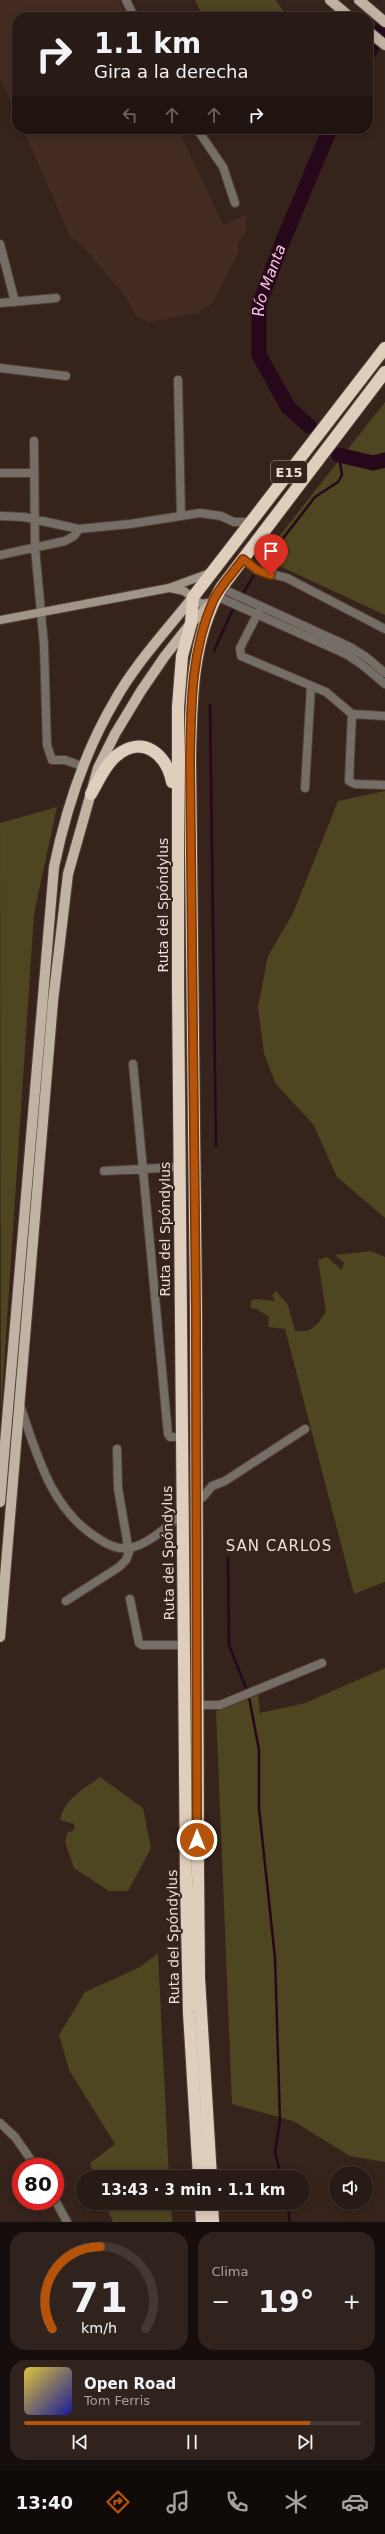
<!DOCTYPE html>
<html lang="es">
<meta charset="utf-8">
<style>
body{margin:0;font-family:"DejaVu Sans",sans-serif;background:#30231e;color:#f1f3f6;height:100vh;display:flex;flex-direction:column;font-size:15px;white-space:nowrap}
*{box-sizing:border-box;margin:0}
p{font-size:13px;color:#a5a1a0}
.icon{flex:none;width:22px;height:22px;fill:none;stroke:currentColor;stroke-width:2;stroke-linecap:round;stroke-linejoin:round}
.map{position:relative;height:2222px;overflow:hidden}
.side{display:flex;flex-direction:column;gap:10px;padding:10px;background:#160e0c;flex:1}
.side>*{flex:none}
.hud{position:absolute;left:12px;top:12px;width:361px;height:122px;border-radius:16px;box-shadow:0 2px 10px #0003,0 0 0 1px #443834;background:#281a15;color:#f1f3f6;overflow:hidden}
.fabs{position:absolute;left:329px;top:2166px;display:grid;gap:8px}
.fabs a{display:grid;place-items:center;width:44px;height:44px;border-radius:50%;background:#281a15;box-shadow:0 2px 10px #0003,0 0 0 1px #443834;font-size:20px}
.speed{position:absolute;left:12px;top:2158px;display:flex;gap:8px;font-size:20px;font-weight:700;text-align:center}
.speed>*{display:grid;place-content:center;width:52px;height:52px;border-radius:50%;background:#281a15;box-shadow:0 2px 10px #0003,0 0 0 1px #443834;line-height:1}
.speed .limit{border:6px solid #d22;background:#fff;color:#111}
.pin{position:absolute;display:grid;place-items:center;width:34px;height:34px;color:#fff;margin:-41px -17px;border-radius:50% 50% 50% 0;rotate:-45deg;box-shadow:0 0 4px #0007}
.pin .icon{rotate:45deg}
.me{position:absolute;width:44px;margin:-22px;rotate:0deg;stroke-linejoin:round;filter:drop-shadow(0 0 3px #0008)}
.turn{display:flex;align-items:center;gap:14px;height:84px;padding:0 16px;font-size:18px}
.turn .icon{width:52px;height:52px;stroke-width:2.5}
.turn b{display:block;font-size:28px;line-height:34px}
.lanes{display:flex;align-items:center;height:38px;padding:0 16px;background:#0003;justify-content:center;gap:20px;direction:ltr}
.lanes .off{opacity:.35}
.big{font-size:30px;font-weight:700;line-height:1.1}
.side .card{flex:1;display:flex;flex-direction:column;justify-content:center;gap:6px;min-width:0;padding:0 14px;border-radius:16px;background:#30231e}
.side .dial{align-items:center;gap:0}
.dial svg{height:104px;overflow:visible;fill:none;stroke:#443834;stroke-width:7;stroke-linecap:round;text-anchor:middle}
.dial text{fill:#f1f3f6;stroke:none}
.song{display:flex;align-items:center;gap:12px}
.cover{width:48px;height:48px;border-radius:6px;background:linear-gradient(135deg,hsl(50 70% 55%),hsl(240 70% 35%))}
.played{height:4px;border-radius:2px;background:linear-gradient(90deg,#b45309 85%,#443834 85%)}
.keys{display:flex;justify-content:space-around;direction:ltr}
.heat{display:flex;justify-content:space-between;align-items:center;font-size:22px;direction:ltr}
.side .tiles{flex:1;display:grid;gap:10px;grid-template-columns:1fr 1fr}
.card:last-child{grid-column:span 2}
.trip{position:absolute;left:76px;top:2170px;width:234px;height:40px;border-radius:20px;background:#281a15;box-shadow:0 2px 10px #0003,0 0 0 1px #443834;font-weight:700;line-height:40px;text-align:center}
.tabs{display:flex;height:64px;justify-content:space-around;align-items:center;background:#100a08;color:#a5a1a0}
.tabs .icon{width:28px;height:28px}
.tabs .active{color:#b45309}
.tabs b{font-size:18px;color:#f1f3f6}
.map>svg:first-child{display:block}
</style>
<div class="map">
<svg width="385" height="2222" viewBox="0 0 385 2222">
<rect width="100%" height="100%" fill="#36231c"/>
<path fill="#442c23" d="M0 0H119L127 17H17V116L0 78Z
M23 129H178L223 225 246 215V233L237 244 239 252 212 303 198 313 149 322 136 316 126 297 80 243 71 238Z"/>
<path fill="#4e4521" d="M195 0H276L287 17H203Z
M385 402V615L262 558Z
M385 791V1218L337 1177 313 1124 276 1084 264 1054 258 1007 268 956 293 913 338 801Z
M57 807 34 914 1 1410 0 823Z
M371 1251 385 1257V1582L354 1594 285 1329 268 1327 269 1317 257 1309 250 1308 252 1300 256 1299 275 1301 272 1295 276 1291 288 1305 295 1331C312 1333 317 1325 326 1312L318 1260 327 1257 342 1270 344 1263 335 1255Z
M385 1668V2162L350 2156 293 2121 232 2104 216 1711 258 1695 260 1713 305 1703Z
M100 1777 143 1808 151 1848 128 1891H109L74 1868 65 1842 67 1833 74 1830V1824L60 1820C64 1799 84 1789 100 1777Z
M158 1953 169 2177H95L90 2163 115 2144 69 2070 59 2035 85 1992 140 1967Z
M105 2203H171L172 2222H113Z"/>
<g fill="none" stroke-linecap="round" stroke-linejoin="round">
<path stroke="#27081b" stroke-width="2.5" d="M264 563 315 497 338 482 342 475 339 455
M214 651 231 613 254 575
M210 705 216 1146
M228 1558 229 1645 246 1688
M249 1697 259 1750V1808L275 1958 280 2120 275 2152 281 2177
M287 2203 290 2222"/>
<g stroke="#27081b" stroke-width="15">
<path d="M368 54 385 23"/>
<path id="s1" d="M309 426 288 407 259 355V305L282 243 330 129"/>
<path d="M339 455 373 463 385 460"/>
</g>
<g stroke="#53413a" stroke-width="10">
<path id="street" d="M126 0 134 17
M197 129 223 167 235 203
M0 244 15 302
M0 303 56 298
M0 368 66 376
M178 380 181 516
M34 441 35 548 44 645 47 745 52 760H65L82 766
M0 473H34
M0 516 24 517 79 529 130 524 200 513 221 516 234 522H250
M0 555 65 541 74 536 79 529
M243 559 257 570 287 578 385 629
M221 588 350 647 366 657 385 673
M216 596 346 654 361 664 385 684
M261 607 240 648 241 656 326 692 352 714 385 716
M352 714 349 781 355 784 385 785
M305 788 311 686
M133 1064 168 1434 170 1437H182
M104 1171 179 1167
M20 1405C37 1455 51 1510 99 1539 108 1545 119 1550 130 1548 150 1544 168 1525 184 1513
M195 1501 203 1497 212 1486 225 1481 305 1429
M130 1599 139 1643 142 1645H185
M66 1601 119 1567 126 1560 129 1552 118 1488 117 1449
M196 1705H220L322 1663
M0 2123 15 2137 36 2167
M55 2200 67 2222"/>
</g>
<g stroke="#53413a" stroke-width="10">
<path id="secondary" d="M170 588 184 591 201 604 213 602
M0 620 169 588 210 573"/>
</g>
<g stroke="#53413a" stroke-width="12">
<path id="primary" d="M330 0 350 17
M359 0 385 22
M368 31 385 45
M0 1502 54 867C66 809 84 753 114 702 135 664 166 631 193 597
M0 1637 53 1001 68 874 98 768 115 734 141 691 165 656 191 623 213 602"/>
</g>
<g stroke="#53413a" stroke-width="14">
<path id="highway" d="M91 794C98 782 105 765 116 756 142 734 167 754 172 782
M199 2177 189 2013 186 1882 178 986V707L182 656 191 623 193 597 385 348
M211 2177 199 1978 198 1869 196 1312 190 760C191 702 191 640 221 588L385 372
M201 2203 202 2222
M212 2203 213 2222"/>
</g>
<use href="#street" stroke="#756e66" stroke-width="8"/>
<use href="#secondary" stroke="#a09589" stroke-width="8"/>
<use href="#primary" stroke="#c1b3a3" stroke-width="10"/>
<use href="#highway" stroke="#e0cebc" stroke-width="12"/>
</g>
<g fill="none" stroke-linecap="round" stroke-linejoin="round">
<g stroke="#753606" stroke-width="10">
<path id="route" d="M197 1840 196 1312 190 760C191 706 191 651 213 601 220 586 233 573 243 559L257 570 271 575"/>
</g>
<use href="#route" stroke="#b45309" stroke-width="7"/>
</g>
<g text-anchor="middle" stroke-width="4" stroke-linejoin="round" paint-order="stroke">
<rect fill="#36231c" stroke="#b5a7a1" stroke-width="1" x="271" y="461" width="36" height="22" rx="3"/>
<g font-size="13" font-weight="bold" fill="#ecdfda">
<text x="289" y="477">E15</text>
</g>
<g font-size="14" fill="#ecdfda" stroke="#36231c">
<text transform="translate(163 905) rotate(-90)" y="5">Ruta del Spóndylus</text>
<text transform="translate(165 1229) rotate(-90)" y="5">Ruta del Spóndylus</text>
<text transform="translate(168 1553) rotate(-91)" y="5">Ruta del Spóndylus</text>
<text transform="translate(173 1937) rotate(-91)" y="5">Ruta del Spóndylus</text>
</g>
<g font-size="15" font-style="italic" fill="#fdc8e5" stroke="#36231c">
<text dy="5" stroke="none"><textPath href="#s1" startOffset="164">Río Manta</textPath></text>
</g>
<g font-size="15" letter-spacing="1" fill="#ecdfda" stroke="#36231c">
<text x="279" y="1551">SAN CARLOS</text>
</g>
</g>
</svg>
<div class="fabs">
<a><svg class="icon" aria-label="sound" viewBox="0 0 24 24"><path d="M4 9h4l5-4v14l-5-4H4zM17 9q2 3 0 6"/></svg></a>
</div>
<div class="speed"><div class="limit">80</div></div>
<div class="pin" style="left:271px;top:575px;background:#d93025"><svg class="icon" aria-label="arrive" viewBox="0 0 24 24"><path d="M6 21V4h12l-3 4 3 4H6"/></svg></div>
<svg class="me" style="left:197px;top:1840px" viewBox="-20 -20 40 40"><circle r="17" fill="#b45309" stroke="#fff" stroke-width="3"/><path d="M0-11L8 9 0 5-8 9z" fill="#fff"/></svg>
<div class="trip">13:43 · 3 min · 1.1 km</div>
<div class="hud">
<div class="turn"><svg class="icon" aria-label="right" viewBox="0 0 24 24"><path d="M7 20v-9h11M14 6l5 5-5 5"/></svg><div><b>1.1 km</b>Gira a la derecha</div></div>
<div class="lanes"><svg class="icon off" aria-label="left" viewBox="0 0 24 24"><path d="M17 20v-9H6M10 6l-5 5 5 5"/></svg><svg class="icon off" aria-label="ahead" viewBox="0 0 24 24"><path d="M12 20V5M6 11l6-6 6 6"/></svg><svg class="icon off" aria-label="ahead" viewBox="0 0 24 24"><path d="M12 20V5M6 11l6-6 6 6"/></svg><svg class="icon" aria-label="right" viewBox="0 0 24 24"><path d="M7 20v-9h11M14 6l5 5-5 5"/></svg></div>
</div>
</div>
<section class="side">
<div class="tiles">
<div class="card dial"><svg viewBox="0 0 100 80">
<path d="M14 69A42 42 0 1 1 86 69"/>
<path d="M14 69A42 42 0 0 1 51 6" stroke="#b45309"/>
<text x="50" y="56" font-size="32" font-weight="700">71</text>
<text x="50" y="72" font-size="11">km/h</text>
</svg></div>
<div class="card"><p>Clima</p>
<div class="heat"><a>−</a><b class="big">19°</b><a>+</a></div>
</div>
<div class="card">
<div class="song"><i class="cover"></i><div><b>Open Road</b><p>Tom Ferris</p></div></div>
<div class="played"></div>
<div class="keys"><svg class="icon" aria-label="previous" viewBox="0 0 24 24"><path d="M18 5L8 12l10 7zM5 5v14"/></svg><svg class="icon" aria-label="pause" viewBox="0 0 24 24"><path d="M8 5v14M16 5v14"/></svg><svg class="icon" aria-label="next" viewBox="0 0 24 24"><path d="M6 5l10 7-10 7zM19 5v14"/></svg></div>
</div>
</div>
</section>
<nav class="tabs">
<b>13:40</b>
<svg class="icon active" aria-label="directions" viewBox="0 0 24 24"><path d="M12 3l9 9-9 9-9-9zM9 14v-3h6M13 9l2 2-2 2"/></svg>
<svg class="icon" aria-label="music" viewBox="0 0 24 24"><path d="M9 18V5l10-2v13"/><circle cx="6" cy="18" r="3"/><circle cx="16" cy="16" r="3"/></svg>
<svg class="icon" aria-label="phone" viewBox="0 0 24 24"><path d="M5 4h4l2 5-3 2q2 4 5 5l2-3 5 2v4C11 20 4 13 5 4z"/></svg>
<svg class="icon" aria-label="climate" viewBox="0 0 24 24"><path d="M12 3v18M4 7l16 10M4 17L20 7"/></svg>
<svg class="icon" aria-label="car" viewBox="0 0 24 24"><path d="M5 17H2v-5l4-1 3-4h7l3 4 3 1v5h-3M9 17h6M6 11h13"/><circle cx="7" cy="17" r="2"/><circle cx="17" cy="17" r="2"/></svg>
</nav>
